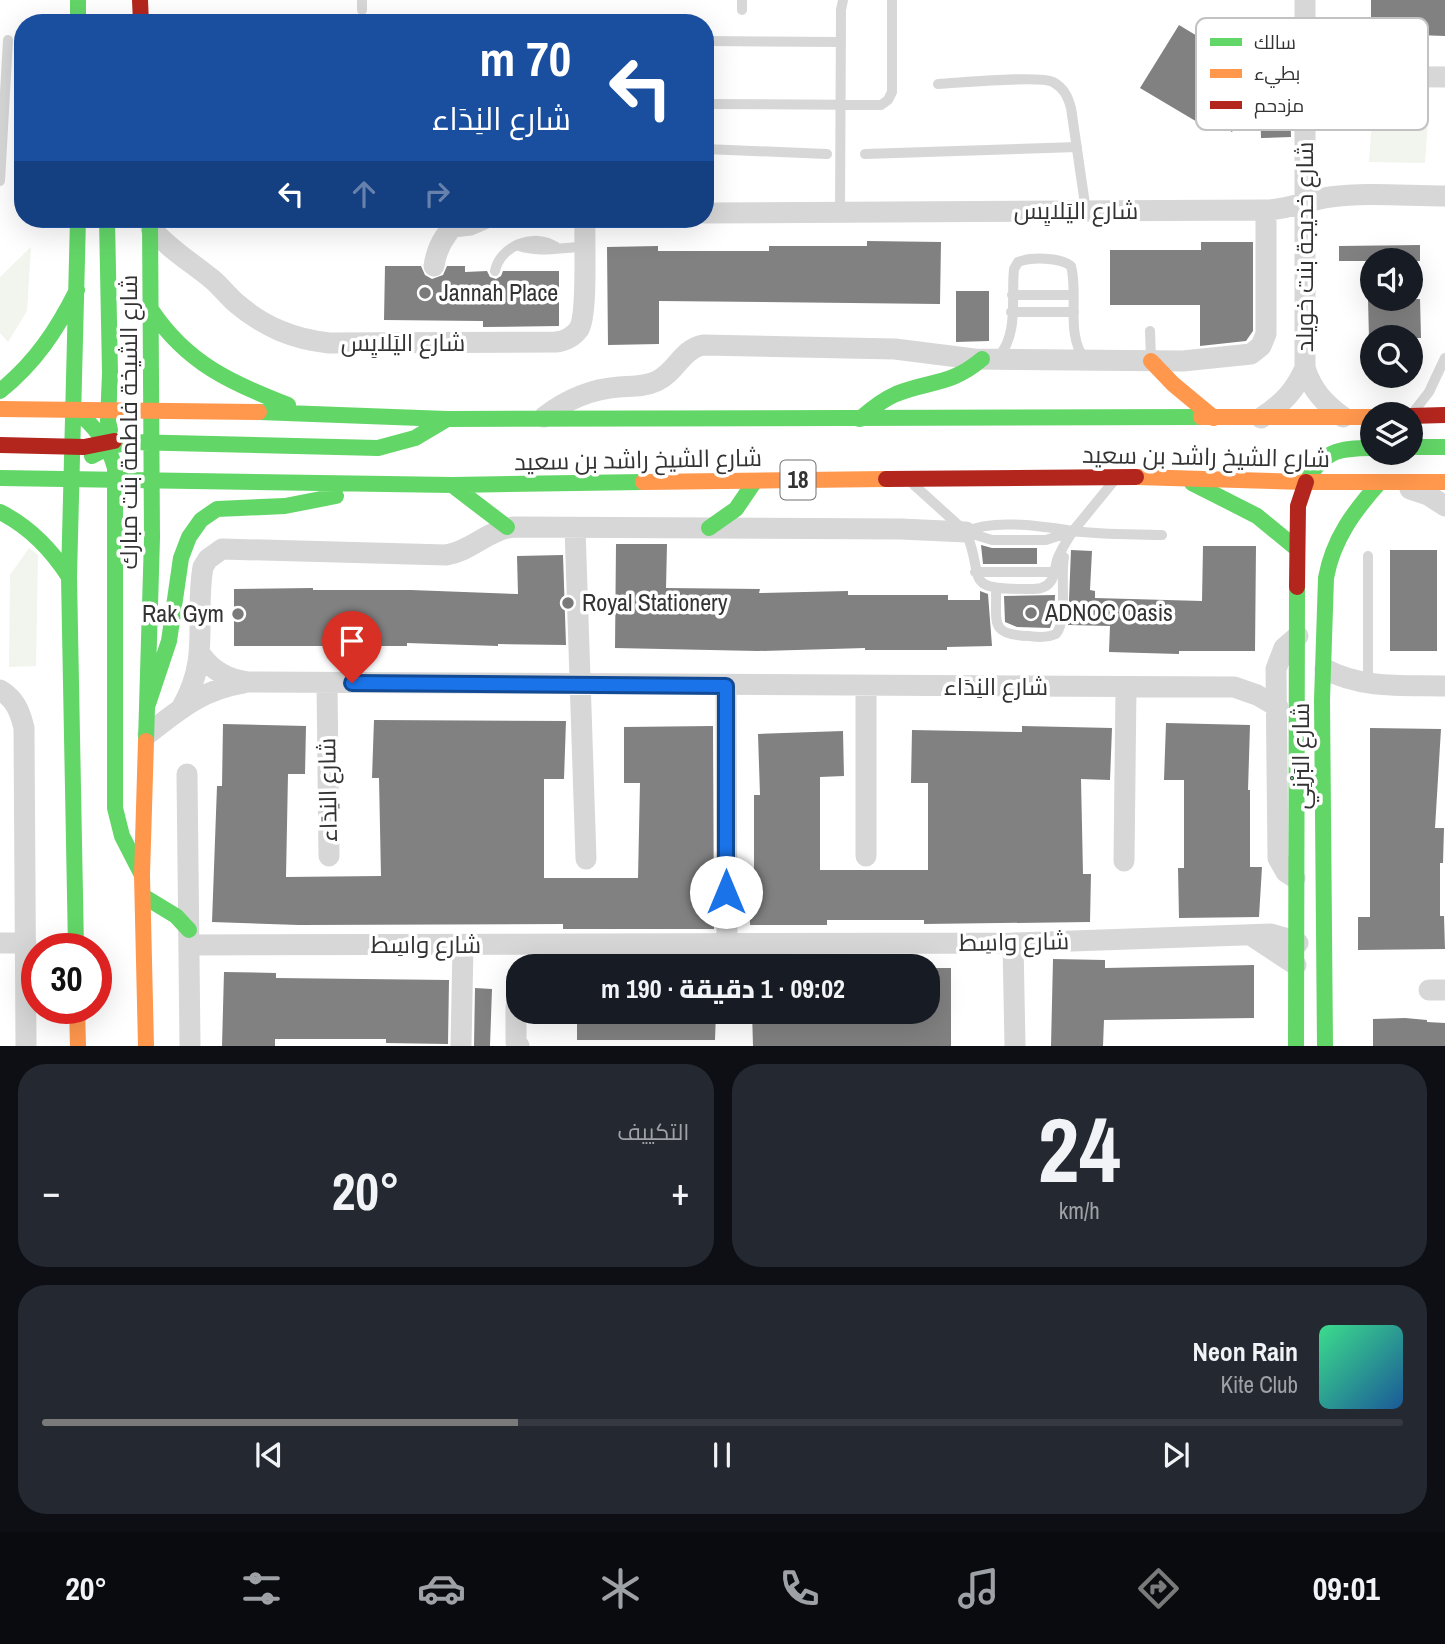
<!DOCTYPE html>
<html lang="ar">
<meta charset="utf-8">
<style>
body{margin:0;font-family:"Archivo Narrow",Cairo,sans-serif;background:#242831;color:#f1f3f6;direction:rtl;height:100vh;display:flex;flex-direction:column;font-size:26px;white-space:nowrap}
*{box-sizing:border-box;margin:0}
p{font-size:23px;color:#9ea1a6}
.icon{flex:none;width:38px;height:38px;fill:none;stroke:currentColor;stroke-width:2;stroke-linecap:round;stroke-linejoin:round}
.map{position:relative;height:1046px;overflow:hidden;direction:ltr}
.panel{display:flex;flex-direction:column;gap:18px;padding:18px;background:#0d0f14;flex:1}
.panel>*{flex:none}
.top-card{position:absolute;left:14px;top:14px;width:700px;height:214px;border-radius:28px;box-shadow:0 7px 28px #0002;direction:rtl;background:#1a4fa0;color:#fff;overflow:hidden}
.fabs{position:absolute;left:1360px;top:248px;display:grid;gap:14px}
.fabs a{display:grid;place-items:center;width:63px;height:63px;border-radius:50%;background:#171b24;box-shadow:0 7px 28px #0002;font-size:35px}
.speed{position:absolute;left:21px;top:933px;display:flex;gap:14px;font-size:35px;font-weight:700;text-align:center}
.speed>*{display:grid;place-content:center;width:91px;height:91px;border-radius:50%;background:#171b24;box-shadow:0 7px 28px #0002;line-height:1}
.speed .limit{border:10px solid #d22;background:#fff;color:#111}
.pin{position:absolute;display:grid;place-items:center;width:60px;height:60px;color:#fff;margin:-72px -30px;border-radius:50% 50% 50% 0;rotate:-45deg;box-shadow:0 0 7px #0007}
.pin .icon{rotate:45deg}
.me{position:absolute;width:77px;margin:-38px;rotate:0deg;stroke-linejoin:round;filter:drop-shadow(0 0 5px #0008)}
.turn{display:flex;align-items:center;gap:24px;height:147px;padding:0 28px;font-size:32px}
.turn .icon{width:91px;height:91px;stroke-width:2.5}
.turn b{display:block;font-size:49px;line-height:60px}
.lanes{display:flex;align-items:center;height:66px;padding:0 28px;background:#0003;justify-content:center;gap:35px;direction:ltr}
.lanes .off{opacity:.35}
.big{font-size:52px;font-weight:800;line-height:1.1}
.panel .tile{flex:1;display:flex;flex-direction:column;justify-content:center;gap:10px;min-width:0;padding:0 24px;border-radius:28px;background:#242831}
.panel .dial{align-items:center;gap:0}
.dial b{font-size:91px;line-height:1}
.song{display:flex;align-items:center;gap:21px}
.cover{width:84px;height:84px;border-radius:10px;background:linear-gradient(135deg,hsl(150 70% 55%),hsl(210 70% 35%))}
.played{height:7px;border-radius:4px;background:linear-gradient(90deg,#7a7a7a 35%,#363941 35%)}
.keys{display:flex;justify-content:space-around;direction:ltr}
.heat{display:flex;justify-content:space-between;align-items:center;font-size:38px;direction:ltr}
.panel .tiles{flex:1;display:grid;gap:18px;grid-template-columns:1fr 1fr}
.tile:last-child{grid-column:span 2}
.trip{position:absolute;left:506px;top:954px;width:434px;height:70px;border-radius:28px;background:#171b24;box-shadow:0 7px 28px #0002;font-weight:800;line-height:70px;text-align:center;direction:rtl}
.tabs{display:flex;height:112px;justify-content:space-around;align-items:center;background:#090b0e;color:#9ea1a6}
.tabs .icon{width:49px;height:49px}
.tabs .selected{color:#7a7a7a}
.tabs b{font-size:32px;color:#f1f3f6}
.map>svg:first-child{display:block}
</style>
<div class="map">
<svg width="1445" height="1046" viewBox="0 0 1445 1046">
<rect width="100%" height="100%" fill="#fff"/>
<path fill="#f1f5ed" d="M1372 120 1428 122 1425 163 1369 162Z
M31 247 27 311 8 342 0 333V277Z
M29 548 38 555 36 666 9 667 10 575Z"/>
<path fill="#818181" d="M1371 0H1445V36L1416 35V30L1371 29Z
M1288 23 1291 137 1261 138 1260 86 1232 132 1214 121 1209 129 1140 88 1179 25 1260 74 1259 24Z
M867 241 941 242 940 304 659 301V344L608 345 607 247 658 246V251H769V246H867Z
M1201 242H1253V331L1246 341 1200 346V305H1110V250H1201Z
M1420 245V261H1339V246Z
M385 266H421L425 275 432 279 443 275 447 266H465V272L487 271 490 277 496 279 501 276 503 271H559V326L483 327V321L384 320Z
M956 291H989V341L956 342Z
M1368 299H1420L1421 338H1369Z
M616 544H667L666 588 760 589 759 593 848 591V595H948V600H980V591L988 594 992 646 947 647V650H865V648L758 651 615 648Z
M981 545 992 548H1037V564H983Z
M1203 546H1256L1255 651H1179V654L1109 652 1110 626 1068 625 1071 550 1092 551 1090 590 1095 591V598L1202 601Z
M1390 550H1437V651H1390Z
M563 555 566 645 498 644V646L407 643V646H234V589L313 588V590H411L518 594 517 556Z
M1055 595 1054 617 1050 628 1017 627 1005 622 1004 596Z
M374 720 566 721 564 779H544V878H638L640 783H624V727L713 726 714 929H563V924L299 925 212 922 217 786H222L223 724 306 726 305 774H288L286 877 381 876 379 778H372Z
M1166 723 1250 725 1248 790H1250V867H1262L1259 917 1179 918 1178 868H1184V780H1164Z
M1022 726 1112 728 1110 780 1081 779 1083 874H1091L1090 922 924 924V920H827V925H750V875H754V795H760L758 734 843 731 844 776 820 777V870H928V783H911L912 730 1022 732Z
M1370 728 1441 729 1435 828H1444L1443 863H1440V916H1444L1445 949 1358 950V917H1370Z
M1053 959 1105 960V968L1254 965V1018L1104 1020 1103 1046H1051Z
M928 968H951V1046H753L752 1012H928Z
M224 972 276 973V978L449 980 448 1044 386 1043V1039H275V1046H222Z
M475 988 492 989 490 1046H474Z
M577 1012H716L715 1040H577Z
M1405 1018 1427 1020V1022L1445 1023V1046H1373V1019Z"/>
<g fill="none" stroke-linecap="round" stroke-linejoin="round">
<path stroke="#d7d7d7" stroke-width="10" d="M362 0V10
M742 10V0
M705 41 841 42
M938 84C960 83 1038 75 1053 82 1064 88 1068 97 1071 108L1086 211
M705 104 881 105 888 100 892 92V0
M705 149 827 154
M865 154 1077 147
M0 181 8 40
M840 212 841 10 843 0
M519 246C540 253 562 247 584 247
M495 271C500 246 534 232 556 247
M1012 295H1073
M1011 312H1074
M1150 331 1151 358
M998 357C1019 335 1011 297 1014 269L1018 262C1031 257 1060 257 1071 266 1079 296 1065 333 1085 360
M1415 410 1429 392 1445 358
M914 485 966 532 992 540H1046L1073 531 1113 482
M1073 531C1067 540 1061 549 1057 560 1055 567 1055 575 1051 581 1045 590 1035 589 1026 589 960 589 986 579 966 532 993 518 1045 527 1074 531 1103 535 1133 534 1162 535
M975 572H1054
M996 589C997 623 989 635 1029 636 1038 637 1047 638 1056 634 1068 619 1060 578 1064 557
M1368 684V556"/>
<path stroke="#d7d7d7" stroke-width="21" d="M1305 0V368C1312 390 1324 403 1343 417
M1305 76 1445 77
M705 213 1266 210C1288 210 1308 200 1330 197 1367 192 1407 196 1445 196
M453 227 470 225 484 219
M151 228C169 249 191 262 213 280 221 287 228 296 236 303 264 327 293 339 329 343L556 342C565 341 573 337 579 329 588 314 584 240 585 219
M434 266C437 246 446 231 462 219
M544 417C566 400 590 389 619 387 632 386 644 387 657 381 676 372 682 349 703 345L895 349 974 359 1183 361 1251 354 1261 346 1266 334V210
M1261 418C1283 403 1295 391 1305 368
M1410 489 1428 495 1445 506
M575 528 586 859
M201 655C213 671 227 679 247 682L1234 687 1257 695 1278 707
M1325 669C1362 689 1404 685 1445 686
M327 683 329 856
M726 686 727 945
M866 687V856
M0 690C15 699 20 711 24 728L26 1046
M182 707C211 657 194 619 203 567L208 559 222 549 446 555C472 551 488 529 515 527L901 529 966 532
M148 734C181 708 202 690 244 683
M187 774 190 1046
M1124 861 1126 687
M1295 878 1286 872 1278 858 1276 669 1284 648 1298 636
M1252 936 1296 965
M0 943H26
M1013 943 1015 1046
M189 945 1013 943 1271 934 1289 939 1298 943
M1429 990H1445
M516 1006V1042L519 1046
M461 1046 463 946"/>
<path stroke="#63d668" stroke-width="16" d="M78 0V23
M107 219 110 373 108 421 110 430
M152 311C187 363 231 383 288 405
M0 391C35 363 57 330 77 290
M74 410C95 425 108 443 115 468V808L122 836 142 875
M259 412 447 419 1201 417
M860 419C871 409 882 400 896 394 931 380 950 386 982 359
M1410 447H1445
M92 456 109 447 128 442 378 448 415 438 447 419
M0 478 452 485 643 482
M1306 482C1323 451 1338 448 1372 448
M1192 483 1257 516 1296 548
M452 485 507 527
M0 512C30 527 51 549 69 577
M709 528 736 509 755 481
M148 704 169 641 181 558 189 537 201 520 217 509 285 506 336 496
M146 741 152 538 150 219
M143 896 176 916 189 930
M76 948 69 577 78 219
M1296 1046 1297 587
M1325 1046 1322 700 1326 578C1333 539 1354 511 1380 482"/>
<path stroke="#ff974d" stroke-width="16" d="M1151 361 1173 384 1214 418
M0 409 259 412
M1201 417H1372
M1136 477 1306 482H1445
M643 482 886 479
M146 741 142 875 146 1046
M77 1008 78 1046"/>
<path stroke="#b3261e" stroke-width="16" d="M140 0 141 23
M1410 416 1445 415
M0 445 84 447 114 441
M886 479 1136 477
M1297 587 1298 506 1306 482"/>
</g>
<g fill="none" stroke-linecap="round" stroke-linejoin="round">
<g stroke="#114b97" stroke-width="18">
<path id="route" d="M352 683 726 686V892"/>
</g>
<use href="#route" stroke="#1a73e8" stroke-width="12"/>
</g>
<g fill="#7a7a7a" stroke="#fff" stroke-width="2.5">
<circle cx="425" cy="293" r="7"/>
<circle cx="568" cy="603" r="7"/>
<circle cx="1031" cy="613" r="7"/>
<circle cx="238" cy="614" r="7"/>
</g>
<g text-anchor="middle" stroke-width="7" stroke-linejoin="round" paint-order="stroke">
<rect fill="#fff" stroke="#707070" stroke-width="2" x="780.5" y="460.5" width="35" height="39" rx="5"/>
<g font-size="23" font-weight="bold" fill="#333">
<text x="798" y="488">18</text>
</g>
<g font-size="24" fill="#333" stroke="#fff">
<text x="1076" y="219">شارع اليَلايِس</text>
<text transform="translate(1305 247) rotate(-90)" y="8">شارع خديجة بنت خويلد</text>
<text x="403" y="351">شارع اليَلايِس</text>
<text transform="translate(129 422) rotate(-90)" y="8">شارع الشيخة فاطمة بنت مبارك</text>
<text transform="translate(1206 457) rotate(1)" y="8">شارع الشيخ راشد بن سعيد</text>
<text transform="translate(638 460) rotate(-1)" y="8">شارع الشيخ راشد بن سعيد</text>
<text x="996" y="695">شارع النِدَاء</text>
<text transform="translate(1301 756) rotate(-90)" y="8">شارع البَرْنِي</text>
<text transform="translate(328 790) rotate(-91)" y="8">شارع النِدَاء</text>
<text transform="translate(1014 942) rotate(-1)" y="8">شارع واسِط</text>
<text x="426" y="953">شارع واسِط</text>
</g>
<g font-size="24" fill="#333" stroke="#fff" text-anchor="start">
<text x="439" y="301">Jannah Place</text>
<text x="582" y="611">Royal Stationery</text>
<text x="1045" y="621">ADNOC Oasis</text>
<text x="224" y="622" text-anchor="end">Rak Gym</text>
</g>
</g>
<rect x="1196" y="18" width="232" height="112" rx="10" fill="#fff" stroke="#c2c2c2" stroke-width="2"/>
<rect x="1210" y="38" width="32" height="8" fill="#63d668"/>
<rect x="1210" y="69" width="32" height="9" fill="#ff974d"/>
<rect x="1210" y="101" width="32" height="8" fill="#b3261e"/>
<g font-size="19" fill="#333">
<text x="1254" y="49">سالك</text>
<text x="1254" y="80">بطيء</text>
<text x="1254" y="112">مزدحم</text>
</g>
</svg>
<div class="fabs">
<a><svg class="icon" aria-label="sound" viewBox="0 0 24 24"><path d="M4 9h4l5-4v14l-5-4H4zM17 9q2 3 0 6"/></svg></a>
<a><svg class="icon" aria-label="search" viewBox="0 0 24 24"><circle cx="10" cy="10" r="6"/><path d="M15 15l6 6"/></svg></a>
<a><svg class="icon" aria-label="layers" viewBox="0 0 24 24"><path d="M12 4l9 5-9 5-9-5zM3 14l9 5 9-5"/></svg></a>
</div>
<div class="speed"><div class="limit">30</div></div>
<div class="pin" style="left:352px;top:683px;background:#d93025"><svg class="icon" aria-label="arrive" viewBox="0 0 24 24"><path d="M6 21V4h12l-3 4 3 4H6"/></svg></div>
<svg class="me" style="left:726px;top:892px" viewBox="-20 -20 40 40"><circle r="19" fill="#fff"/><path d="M0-13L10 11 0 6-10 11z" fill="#1a73e8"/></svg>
<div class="trip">09:02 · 1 دقيقة · 190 m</div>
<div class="top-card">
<div class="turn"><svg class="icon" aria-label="left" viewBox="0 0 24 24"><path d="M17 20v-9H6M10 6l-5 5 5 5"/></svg><div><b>70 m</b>شارع النِدَاء</div></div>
<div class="lanes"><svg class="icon" aria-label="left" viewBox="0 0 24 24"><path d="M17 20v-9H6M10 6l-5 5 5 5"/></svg><svg class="icon off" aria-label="ahead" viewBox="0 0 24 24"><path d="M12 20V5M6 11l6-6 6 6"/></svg><svg class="icon off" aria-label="right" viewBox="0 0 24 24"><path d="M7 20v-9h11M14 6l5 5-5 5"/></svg></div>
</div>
</div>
<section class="panel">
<div class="tiles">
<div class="tile dial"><b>24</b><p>km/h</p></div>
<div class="tile"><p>التكييف</p>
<div class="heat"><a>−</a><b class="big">20°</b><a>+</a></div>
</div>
<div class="tile">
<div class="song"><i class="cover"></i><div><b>Neon Rain</b><p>Kite Club</p></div></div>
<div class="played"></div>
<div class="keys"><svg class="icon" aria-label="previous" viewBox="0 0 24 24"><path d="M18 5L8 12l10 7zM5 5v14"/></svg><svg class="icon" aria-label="pause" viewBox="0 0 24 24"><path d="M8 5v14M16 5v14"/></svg><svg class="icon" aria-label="next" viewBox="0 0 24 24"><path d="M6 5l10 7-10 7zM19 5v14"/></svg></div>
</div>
</div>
</section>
<nav class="tabs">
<b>09:01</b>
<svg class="icon selected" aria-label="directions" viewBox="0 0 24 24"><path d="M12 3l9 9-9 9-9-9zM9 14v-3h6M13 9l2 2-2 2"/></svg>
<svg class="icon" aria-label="music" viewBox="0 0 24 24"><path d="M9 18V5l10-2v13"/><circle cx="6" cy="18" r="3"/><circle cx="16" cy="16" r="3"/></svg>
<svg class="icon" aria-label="phone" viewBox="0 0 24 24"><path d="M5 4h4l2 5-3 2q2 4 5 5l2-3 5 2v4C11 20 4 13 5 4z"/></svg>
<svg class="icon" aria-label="climate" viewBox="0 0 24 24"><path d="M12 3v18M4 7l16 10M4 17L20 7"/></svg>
<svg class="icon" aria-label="car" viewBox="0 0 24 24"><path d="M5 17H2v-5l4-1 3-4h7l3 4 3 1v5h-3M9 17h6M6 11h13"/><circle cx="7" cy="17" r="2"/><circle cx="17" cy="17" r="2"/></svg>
<svg class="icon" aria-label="filters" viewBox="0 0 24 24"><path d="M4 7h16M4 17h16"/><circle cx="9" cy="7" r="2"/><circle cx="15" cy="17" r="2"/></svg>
<b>20°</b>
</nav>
